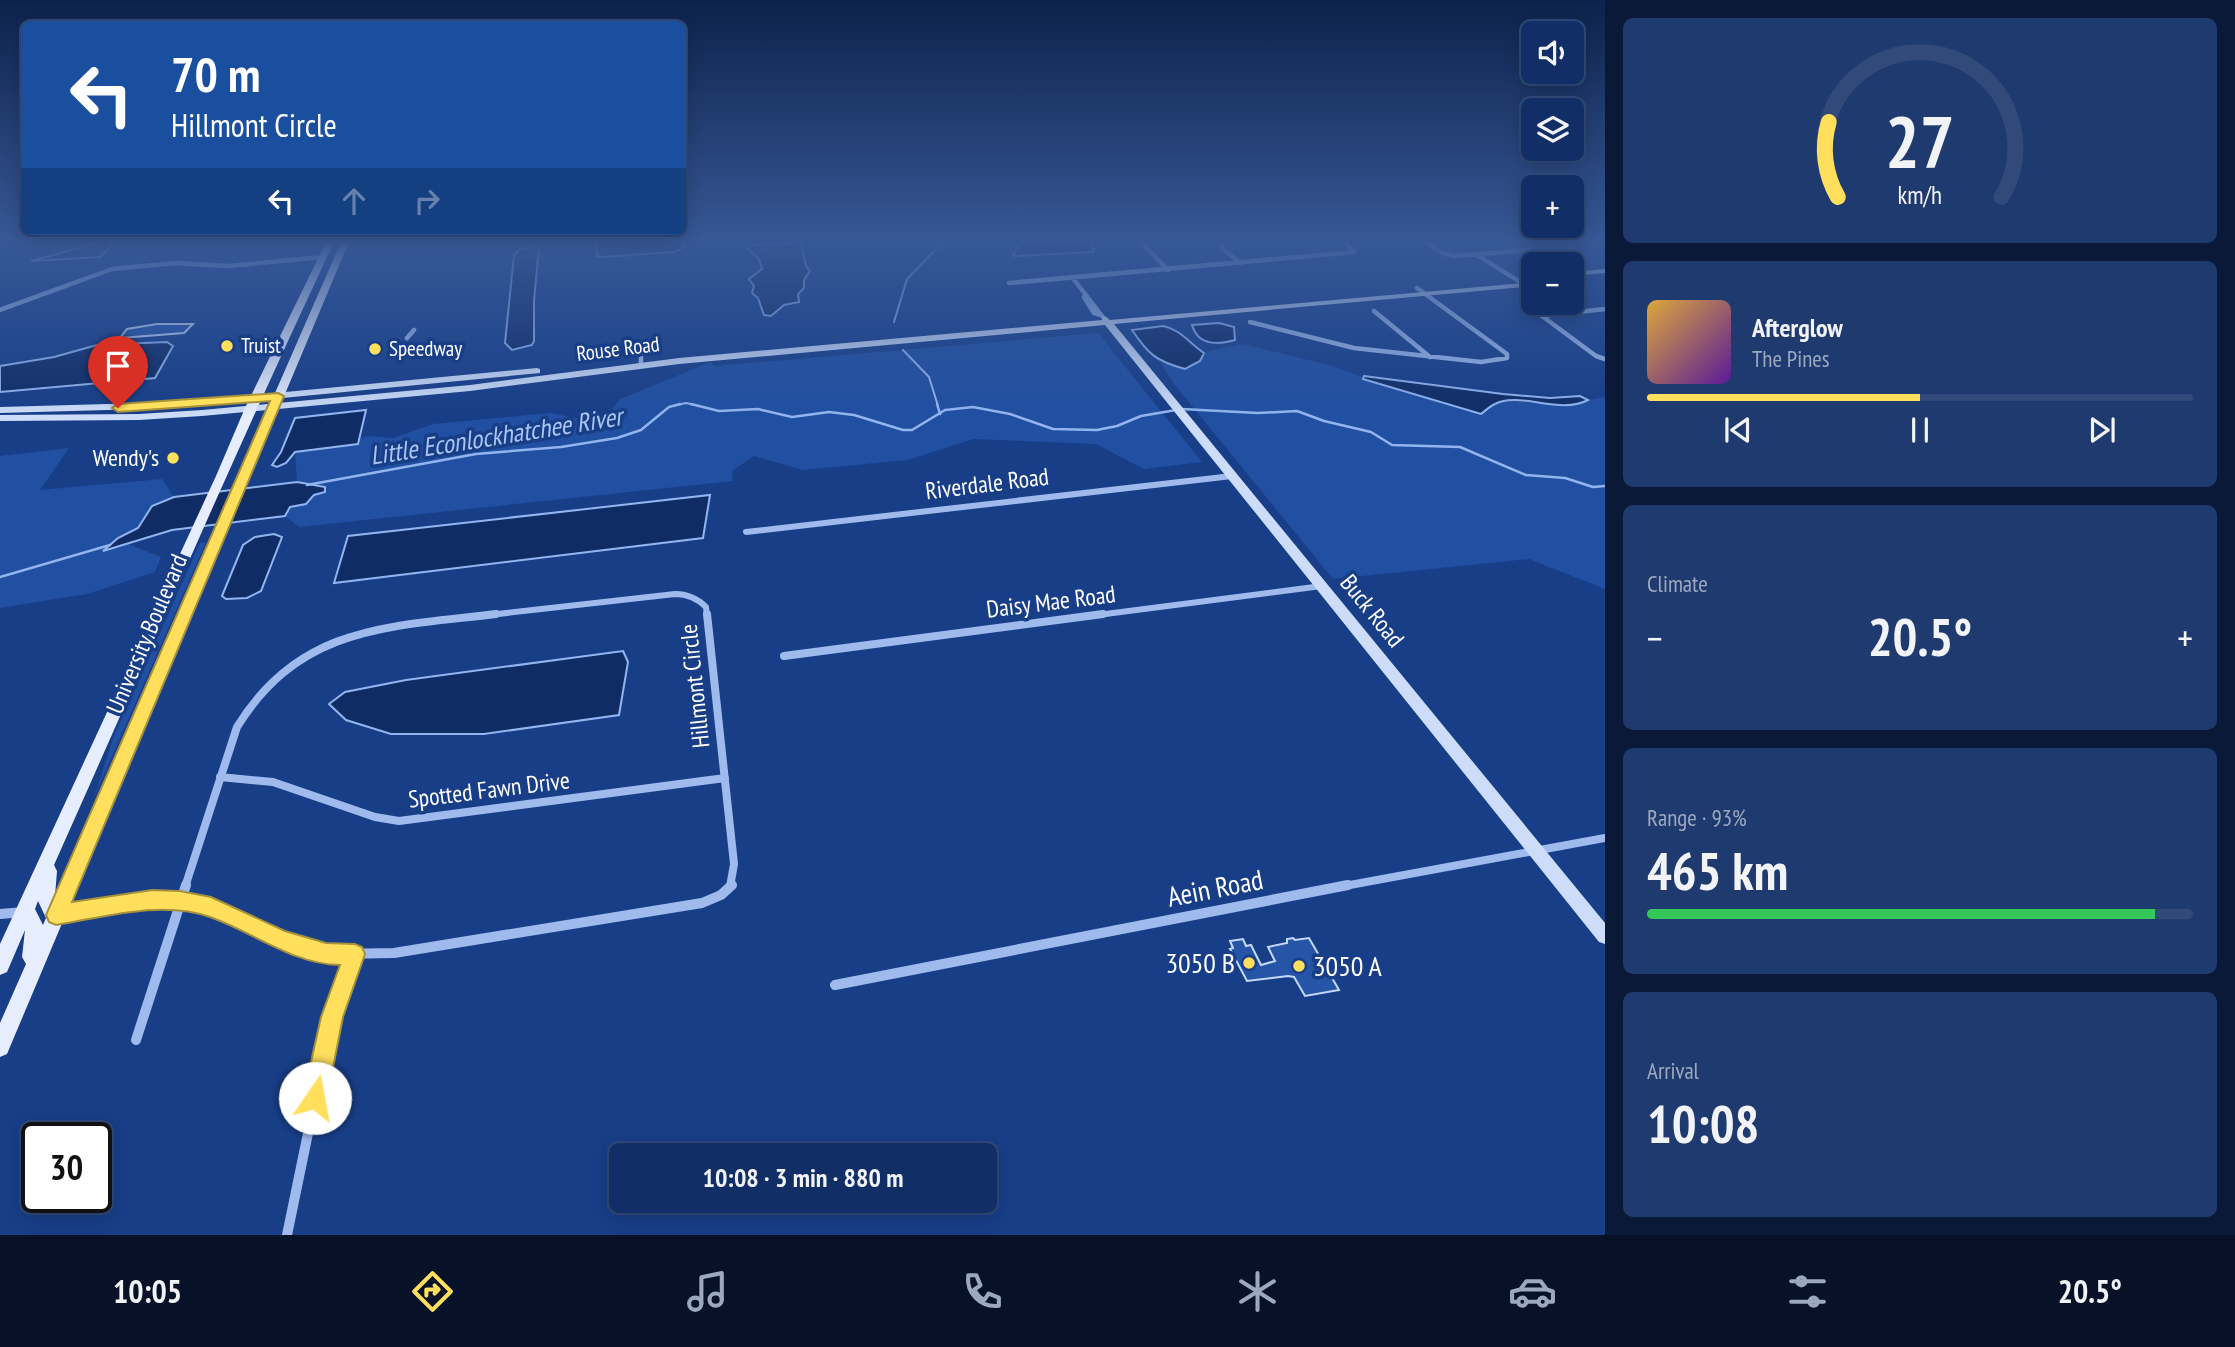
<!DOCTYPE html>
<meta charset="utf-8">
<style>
body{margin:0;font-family:"PT Sans Narrow",sans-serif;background:#1f3a6f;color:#f1f3f6;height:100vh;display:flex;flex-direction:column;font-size:26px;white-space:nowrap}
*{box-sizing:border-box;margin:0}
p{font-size:23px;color:#9ca8bf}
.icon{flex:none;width:38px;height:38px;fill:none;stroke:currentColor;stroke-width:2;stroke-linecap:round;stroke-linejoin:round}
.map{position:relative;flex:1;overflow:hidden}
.sheet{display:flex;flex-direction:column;gap:18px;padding:18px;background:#0a1938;width:630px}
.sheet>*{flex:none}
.guide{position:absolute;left:21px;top:21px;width:665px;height:214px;border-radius:10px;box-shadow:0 4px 18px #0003,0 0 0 2px #314a7a;background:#1a4fa0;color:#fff;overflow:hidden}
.controls{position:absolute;left:1521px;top:21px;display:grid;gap:14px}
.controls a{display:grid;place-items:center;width:63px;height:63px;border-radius:10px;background:#122e66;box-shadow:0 4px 18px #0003,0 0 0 2px #314a7a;font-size:35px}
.speed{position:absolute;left:21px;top:1122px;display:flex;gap:14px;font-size:35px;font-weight:700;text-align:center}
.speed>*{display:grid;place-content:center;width:91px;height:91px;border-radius:50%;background:#122e66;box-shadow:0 4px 18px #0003,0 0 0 2px #314a7a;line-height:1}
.speed .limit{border:4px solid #111;border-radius:10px;background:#fff;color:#111}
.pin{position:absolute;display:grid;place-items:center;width:60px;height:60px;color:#fff;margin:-72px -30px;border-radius:50% 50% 50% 0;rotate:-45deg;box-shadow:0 0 7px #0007}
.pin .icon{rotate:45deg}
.me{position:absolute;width:77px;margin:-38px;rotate:12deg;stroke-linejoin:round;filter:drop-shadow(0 0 5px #0008)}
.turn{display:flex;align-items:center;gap:24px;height:147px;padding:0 35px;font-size:32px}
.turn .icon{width:91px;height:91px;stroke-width:2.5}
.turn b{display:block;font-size:49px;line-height:60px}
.lanes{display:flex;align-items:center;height:66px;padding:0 35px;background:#0003;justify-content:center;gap:35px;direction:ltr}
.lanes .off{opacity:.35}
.big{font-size:52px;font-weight:600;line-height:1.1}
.sheet .tile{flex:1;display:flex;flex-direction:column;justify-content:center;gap:10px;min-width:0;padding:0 24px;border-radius:10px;background:#1f3a6f}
.sheet .dial{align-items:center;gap:0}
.dial svg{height:182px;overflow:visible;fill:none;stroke:#314a7a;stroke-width:7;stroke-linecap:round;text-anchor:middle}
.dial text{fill:#f1f3f6;stroke:none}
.song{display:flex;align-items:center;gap:21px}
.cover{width:84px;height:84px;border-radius:10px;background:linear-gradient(135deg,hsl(40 70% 55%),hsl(270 70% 35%))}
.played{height:7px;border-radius:4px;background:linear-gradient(90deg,#ffdf5c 50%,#314a7a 50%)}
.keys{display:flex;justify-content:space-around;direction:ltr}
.heat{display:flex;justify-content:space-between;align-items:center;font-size:38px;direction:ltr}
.charge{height:10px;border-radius:5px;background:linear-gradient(90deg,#34c759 93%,#314a7a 0)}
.trip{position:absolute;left:609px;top:1143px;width:388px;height:70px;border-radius:10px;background:#122e66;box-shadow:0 4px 18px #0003,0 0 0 2px #314a7a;font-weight:600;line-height:70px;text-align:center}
.menu{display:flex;height:112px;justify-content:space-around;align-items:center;background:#071229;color:#9ca8bf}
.menu .icon{width:49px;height:49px}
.menu .on{color:#ffdf5c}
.menu b{font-size:32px;color:#f1f3f6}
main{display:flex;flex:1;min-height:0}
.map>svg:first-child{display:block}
</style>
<main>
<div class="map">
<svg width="1605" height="1235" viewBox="0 0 1605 1235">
<rect width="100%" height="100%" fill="#183e88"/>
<path fill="#214fa1" d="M1098 333 1202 462 1144 469 1096 444 973 439 908 460 803 470 754 456 732 471 733 481 299 527 285 516 290 507 306 504 325 487 297 482 295 452 358 444 359 439 368 436 393 438 433 424 550 413 576 418 609 414 620 399 711 362 714 366Z
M1243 344 1333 366 1400 391 1481 414 1496 403 1511 401 1576 406 1588 400 1605 397V589L1529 559 1333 579 1174 384 1160 362 1185 369 1200 361 1207 351Z
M69 448 40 490 162 479 174 497 152 506 138 528 105 550 126 543 161 557 155 572 87 594 0 608V456Z
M206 542 93 800 114 736 200 543Z"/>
<path fill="#0f2c65" stroke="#92b5f0" stroke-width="2" d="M102 242H114L100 257 31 261Z
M596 242H683L684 247 675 252 601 257 597 256Z
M1021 242H1089L1094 248 1093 252 1015 256 1013 254Z
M797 243 801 244 806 266 810 271 804 280V288L798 294 799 302 784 305 771 316 764 315 758 298 752 293 754 286 749 279 762 269 759 259 748 249 754 245Z
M537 245 539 247 534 301V341L532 345 512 350 505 343 514 255 519 250Z
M1219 323 1234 327 1235 340C1217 345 1198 346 1192 325Z
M1163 326C1180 329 1189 343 1204 353L1200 361 1185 369C1156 361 1149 355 1132 330Z
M167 342 173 346 155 378 0 392V366L54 357 97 345Z
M1364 376 1503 394 1550 398 1580 396 1588 400C1560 415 1519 391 1495 404 1490 406 1485 411 1481 414L1363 379Z
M366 410 358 444 295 452 286 463 277 467 272 465 281 452 295 418Z
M297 482 325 487V492L314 495 306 504 290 507 285 516 172 530 103 551 118 538 138 528 152 506 174 497Z
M710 495 703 538 334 583 348 536Z
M274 534 282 537 261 591 247 598 226 599 222 596 243 545 255 537Z
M623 651 628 662 619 715 484 734H391L346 720 329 704 345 692 406 680Z"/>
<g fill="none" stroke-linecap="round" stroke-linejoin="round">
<path stroke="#92b5f0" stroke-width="2" d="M894 322 907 279 943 242
M903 350 929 377 938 406
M673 406 686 403 699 406"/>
<path stroke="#92b5f0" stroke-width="2.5" d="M691 404 719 411 758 409 792 417 829 412 854 415 903 430H912L945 410 973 407 1010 414 1053 429 1097 430 1117 426 1141 416 1176 410
M937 404 940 414
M1182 409 1258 413 1297 411 1324 421 1371 432 1392 445 1460 447 1526 475 1565 478 1593 487 1605 486
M307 485 476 454 561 447 617 438 641 430 669 407 680 404
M0 577 110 545"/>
</g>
<path fill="#2654a6" stroke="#c5d8fa" stroke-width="2" d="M157 324H193L184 333 120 338 127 329Z
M1293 938 1295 940 1309 938 1339 990 1305 996 1294 977 1288 976 1247 981 1230 949 1233 948 1230 941 1243 939 1246 946 1251 945 1261 965 1275 961 1268 947 1287 943V939Z"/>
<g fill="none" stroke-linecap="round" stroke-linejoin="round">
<path stroke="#9fbbed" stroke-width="4.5" d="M1141 242 1168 270
M1223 242 1221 247 1240 263
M1426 242 1442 253 1454 256 1529 250
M1477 255 1533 290
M1072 277 1102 316
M1009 283 1354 252 1345 242
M1084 297 1094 313 1101 315
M1549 303 1563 312
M1605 309 1542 316 1596 356 1605 359
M0 310 112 269 175 263 229 266 322 257
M1374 311 1430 357
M1250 322 1354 348 1481 362 1507 358V354L1417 288
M407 338 414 330
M641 357V364"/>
<path stroke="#9fbbed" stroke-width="6" d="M746 532 1232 476
M480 616 675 594C688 594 697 598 706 607L707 616
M1090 616 1322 586"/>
<path stroke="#9fbbed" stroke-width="8" d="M707 614 734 864 730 887
M784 656 1103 614
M220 777 273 782 375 817 399 821 725 778
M185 887 237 727C300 625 389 627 496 614
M1339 887 1605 838"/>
<path stroke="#9fbbed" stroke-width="10" d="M181 901C219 905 247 926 281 940 317 955 356 954 394 953L702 903 721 895 732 885
M181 901 186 885
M0 914 24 912
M59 914 134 902 181 901
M835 985 1348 885
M136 1040 181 901
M287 1235 332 1017 354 954"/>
<path fill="#ccdcf9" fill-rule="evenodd" d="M1605 269V273L1572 276V272Z
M1533 282V286L1114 324 1605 923V944L1599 942 1105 325 679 364 470 391 202 416 139 420 0 421V415L139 414 202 410 470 385 679 358 1102 320V317L1105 316 1110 320Z
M537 368 540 369V373L179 408 0 413V407L179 402Z"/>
<path fill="#e6edff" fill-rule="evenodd" d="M326 242H334C237 448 147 657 54 865L57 871 55 896 341 242H349L7 1054 0 1057V1023L26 964 22 957 25 930 7 972 0 975V944L216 476 245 408ZM38 901 46 918 43 925 35 909Z"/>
</g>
<linearGradient id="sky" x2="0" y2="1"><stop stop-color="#0d224b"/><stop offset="0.58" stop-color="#375896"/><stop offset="1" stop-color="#375896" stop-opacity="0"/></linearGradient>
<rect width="1605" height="415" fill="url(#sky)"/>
<path fill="#ffdf5c" stroke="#a6913c" stroke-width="2" d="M278 393 284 396 72 902 152 890 180 891 211 897 285 931 326 943 355 944 362 947 365 954 343 1017 327 1098 324 1107 315 1110 307 1107 303 1098 321 1017 340 965C292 964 253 932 210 917 162 900 105 917 56 925L49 922 46 915 270 401 118 412 112 408 118 404Z"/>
<g fill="#ffdf5c" stroke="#183e88" stroke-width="2.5">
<circle cx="227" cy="346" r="7"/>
<circle cx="375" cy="349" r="7"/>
<circle cx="173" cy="458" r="7"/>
<circle cx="1249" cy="963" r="7"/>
<circle cx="1299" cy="966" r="7"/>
</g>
<g text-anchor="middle" stroke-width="7" stroke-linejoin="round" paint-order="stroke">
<g font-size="21" fill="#fff" stroke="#183e88" text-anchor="start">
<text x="241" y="353">Truist</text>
<text x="389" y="356">Speedway</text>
</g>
<g font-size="21" fill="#fff" stroke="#183e88">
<text transform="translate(618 349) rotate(-7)" y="7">Rouse Road</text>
</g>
<g font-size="24" fill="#fff" stroke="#183e88" text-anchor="end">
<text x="159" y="466">Wendy's</text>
</g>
<g font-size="24" fill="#fff" stroke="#183e88">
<text transform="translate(987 484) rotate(-7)" y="8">Riverdale Road</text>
<text transform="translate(1051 602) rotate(-7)" y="8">Daisy Mae Road</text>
<text transform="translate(1372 611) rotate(51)" y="8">Buck Road</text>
<text transform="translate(147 634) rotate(-67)" y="8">University Boulevard</text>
<text transform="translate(695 686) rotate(-96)" y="8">Hillmont Circle</text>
<text transform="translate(489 790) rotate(-7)" y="8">Spotted Fawn Drive</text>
</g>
<g font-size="26" font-style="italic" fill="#abc6f5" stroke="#183e88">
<text transform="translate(496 436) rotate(-9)" y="9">Little Econlockhatchee River</text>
</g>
<g font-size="28" fill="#fff" stroke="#183e88">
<text transform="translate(1215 888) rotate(-11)" y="10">Aein Road</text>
</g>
<g font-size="28" fill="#fff" stroke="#183e88" text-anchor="end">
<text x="1235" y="973">3050 B</text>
<text x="1313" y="976" text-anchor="start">3050 A</text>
</g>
</g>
</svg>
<div class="controls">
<a><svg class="icon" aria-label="sound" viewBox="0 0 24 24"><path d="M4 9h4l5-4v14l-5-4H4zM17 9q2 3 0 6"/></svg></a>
<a><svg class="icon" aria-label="layers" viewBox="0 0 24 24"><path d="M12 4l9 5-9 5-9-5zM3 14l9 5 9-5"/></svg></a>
<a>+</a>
<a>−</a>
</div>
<div class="speed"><div class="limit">30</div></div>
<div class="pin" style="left:118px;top:408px;background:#d93025"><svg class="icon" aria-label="arrive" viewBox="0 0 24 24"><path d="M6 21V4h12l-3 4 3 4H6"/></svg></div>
<svg class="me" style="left:315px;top:1098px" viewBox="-20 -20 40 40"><circle r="19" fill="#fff"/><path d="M0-13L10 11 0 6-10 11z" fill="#ffdf5c"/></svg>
<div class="trip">10:08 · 3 min · 880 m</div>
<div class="guide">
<div class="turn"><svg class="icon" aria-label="left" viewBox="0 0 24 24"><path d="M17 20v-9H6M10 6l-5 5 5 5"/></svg><div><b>70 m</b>Hillmont Circle</div></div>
<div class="lanes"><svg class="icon" aria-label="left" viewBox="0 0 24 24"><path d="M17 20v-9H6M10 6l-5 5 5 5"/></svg><svg class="icon off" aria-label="ahead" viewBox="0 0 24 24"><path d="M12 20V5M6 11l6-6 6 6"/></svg><svg class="icon off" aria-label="right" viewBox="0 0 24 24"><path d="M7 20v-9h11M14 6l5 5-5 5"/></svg></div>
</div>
</div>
<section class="sheet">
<div class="tile dial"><svg viewBox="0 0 100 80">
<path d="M14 69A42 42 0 1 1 86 69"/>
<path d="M14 69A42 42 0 0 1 10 36" stroke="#ffdf5c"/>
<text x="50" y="56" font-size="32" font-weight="700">27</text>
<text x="50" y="72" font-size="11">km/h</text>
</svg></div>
<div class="tile">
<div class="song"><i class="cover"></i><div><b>Afterglow</b><p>The Pines</p></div></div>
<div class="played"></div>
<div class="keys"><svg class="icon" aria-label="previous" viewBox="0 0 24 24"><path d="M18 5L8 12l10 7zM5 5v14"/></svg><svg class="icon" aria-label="pause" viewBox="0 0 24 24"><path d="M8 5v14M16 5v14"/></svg><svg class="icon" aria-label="next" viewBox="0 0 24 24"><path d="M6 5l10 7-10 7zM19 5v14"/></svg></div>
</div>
<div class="tile"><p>Climate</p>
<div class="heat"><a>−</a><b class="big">20.5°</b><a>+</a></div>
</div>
<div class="tile"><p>Range · 93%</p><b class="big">465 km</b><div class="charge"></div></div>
<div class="tile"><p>Arrival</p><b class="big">10:08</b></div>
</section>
</main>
<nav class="menu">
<b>10:05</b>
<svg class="icon on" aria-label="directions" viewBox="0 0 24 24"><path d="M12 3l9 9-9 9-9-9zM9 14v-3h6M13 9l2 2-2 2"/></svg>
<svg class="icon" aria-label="music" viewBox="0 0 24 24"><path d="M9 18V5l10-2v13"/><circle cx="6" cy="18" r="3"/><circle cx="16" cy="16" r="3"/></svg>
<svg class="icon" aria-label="phone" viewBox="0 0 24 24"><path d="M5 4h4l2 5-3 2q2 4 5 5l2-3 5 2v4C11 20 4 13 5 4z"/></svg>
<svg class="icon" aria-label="climate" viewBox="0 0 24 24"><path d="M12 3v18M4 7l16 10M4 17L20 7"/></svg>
<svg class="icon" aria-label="car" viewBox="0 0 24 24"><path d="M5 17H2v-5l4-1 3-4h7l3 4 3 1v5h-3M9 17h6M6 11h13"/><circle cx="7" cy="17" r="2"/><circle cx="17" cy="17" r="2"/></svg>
<svg class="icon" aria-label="filters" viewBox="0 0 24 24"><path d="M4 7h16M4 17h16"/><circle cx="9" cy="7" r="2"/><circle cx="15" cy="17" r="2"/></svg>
<b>20.5°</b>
</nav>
